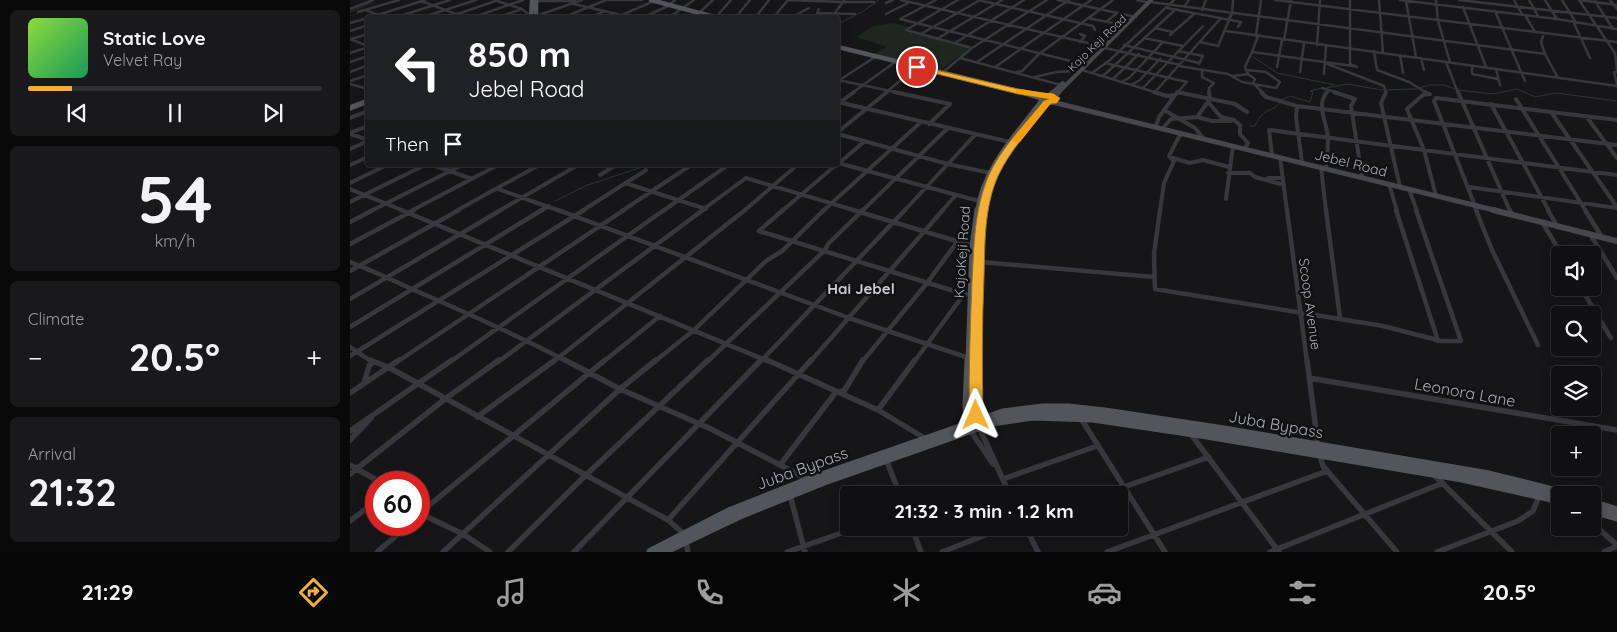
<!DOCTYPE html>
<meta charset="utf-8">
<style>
body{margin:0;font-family:Quicksand,sans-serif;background:#19191b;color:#f1f3f6;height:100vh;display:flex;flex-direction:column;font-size:19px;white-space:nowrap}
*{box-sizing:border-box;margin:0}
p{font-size:16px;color:#9c9d9f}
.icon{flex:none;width:28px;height:28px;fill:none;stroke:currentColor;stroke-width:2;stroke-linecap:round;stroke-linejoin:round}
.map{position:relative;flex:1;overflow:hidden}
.sheet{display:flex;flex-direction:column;gap:10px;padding:10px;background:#09090a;width:350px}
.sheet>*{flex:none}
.top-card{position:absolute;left:15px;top:15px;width:475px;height:152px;border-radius:5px;box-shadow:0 2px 12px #0003,0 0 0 1px #303032;background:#202124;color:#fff;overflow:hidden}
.fabs{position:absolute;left:1201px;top:246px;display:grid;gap:10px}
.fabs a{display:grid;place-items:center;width:50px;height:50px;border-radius:5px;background:#101012;box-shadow:0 2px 12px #0003,0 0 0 1px #303032;font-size:25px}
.speed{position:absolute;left:15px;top:471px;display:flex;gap:10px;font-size:25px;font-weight:700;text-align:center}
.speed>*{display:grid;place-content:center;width:65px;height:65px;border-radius:50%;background:#101012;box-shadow:0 2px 12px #0003,0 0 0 1px #303032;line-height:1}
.speed .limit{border:8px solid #d22;background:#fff;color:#111}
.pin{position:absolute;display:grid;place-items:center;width:42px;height:42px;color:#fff;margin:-21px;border:2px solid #fff;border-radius:50%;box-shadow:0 1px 5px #0007}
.me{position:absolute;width:55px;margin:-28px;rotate:359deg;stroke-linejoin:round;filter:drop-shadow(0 0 4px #0008)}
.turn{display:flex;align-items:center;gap:18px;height:105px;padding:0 20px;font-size:22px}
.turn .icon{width:65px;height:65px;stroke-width:2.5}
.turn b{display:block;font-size:35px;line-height:42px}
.then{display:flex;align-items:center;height:48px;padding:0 20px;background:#0003;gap:10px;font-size:19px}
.big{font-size:38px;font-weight:700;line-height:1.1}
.sheet .card{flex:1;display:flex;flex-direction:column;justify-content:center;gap:8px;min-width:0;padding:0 18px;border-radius:8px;background:#19191b}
.sheet .dial{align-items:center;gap:0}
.dial b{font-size:65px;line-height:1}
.song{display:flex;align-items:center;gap:15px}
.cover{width:60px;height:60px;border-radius:8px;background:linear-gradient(135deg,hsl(90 70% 55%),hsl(150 70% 35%))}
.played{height:5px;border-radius:2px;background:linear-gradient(90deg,#f2b134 15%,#303032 15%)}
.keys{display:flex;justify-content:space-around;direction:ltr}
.heat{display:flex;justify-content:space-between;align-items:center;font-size:28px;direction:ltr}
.trip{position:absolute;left:490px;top:486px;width:288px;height:50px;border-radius:5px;background:#101012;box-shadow:0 2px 12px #0003,0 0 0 1px #303032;font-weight:700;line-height:50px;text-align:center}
.menu{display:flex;height:80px;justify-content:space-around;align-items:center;background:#060607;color:#9c9d9f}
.menu .icon{width:35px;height:35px}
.menu .active{color:#f2b134}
.menu b{font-size:22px;color:#f1f3f6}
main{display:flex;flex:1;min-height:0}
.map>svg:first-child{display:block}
</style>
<main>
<section class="sheet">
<div class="card">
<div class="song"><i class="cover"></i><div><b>Static Love</b><p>Velvet Ray</p></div></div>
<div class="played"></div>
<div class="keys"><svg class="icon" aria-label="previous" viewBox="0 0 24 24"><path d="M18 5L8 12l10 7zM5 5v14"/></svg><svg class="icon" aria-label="pause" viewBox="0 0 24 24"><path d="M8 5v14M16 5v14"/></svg><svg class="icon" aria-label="next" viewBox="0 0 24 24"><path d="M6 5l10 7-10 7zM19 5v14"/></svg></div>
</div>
<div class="card dial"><b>54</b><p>km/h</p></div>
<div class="card"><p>Climate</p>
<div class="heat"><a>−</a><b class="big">20.5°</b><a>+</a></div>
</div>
<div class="card"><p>Arrival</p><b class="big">21:32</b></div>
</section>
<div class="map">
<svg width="1267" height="552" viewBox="0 0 1267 552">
<rect width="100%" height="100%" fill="#161618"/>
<path fill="#1e261f" d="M543 23 558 27 554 31 621 47 591 70 523 54 537 47 507 37 523 26Z"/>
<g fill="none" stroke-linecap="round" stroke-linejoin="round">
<path stroke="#2c353c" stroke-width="1" d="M0 12 22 2 19 0
M488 24 512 12 529 0
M902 56 927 73 985 85
M976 88 997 84 1032 90 1065 89 1080 85H1094L1105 89
M1108 90 1143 94 1167 89 1185 97 1206 93 1267 101
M930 100 940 96 960 102 963 92 960 91 972 88
M900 126H905C915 105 920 114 930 103
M205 201 235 186 298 165"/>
<path stroke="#37383d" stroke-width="2.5" d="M258 0H292
M438 0 493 2 494 0
M551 0 751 46
M586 0 550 19 733 64
M608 0 556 30 622 48
M628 0 743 26 745 30
M708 0 786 17
M787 0 796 2
M925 0 1267 42
M1000 0V64L1007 67
M1029 0 1033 53
M1050 0 1207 19 1267 29
M1086 0 1088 21 1100 62
M1109 0 1267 18
M1164 0 1172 14
M1179 0 1188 16
M1195 0 1207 19
M1212 0 1225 21H1223L1240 58
M1229 0 1265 53 1267 70
M1229 0 1267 5
M1260 0 1267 9
M71 1 117 18
M147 1 172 9 178 14
M183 1H225
M1056 1 1066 57
M1245 1 1263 29
M800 2 1195 54 1208 78
M536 3 543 0
M224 4 271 15
M319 5 325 0
M834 7 839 0
M1113 7 1136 67
M817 8 891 22 888 27
M0 9 23 0
M469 9 467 13 505 14
M16 10 35 18
M852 10 856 0
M1145 11 1175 81
M8 12 49 0
M349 13 363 0
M484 14 493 2H524
M536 14 560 2
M1175 15 1185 32
M183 17 232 0
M366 17 381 0
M18 18 75 0
M44 18 100 0
M70 18 126 0
M96 18 148 0
M121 18 173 0
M146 18 172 9
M169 18 180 14
M212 18 256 0
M239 18 253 12
M265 18 306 0
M292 18 320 5
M318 18 344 0
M385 18 400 0
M405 18 419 0
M423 18 438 0
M440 18 459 8
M738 18 773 25
M878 20 882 14 883 0
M756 22 767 13
M0 23 18 18
M805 28 823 32
M0 31 18 25
M876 31 1267 86
M1194 33 1191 42 1195 54
M571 34 630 0
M730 34 735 36 730 42
M820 35 844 14
M906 36 911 0
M908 36 902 52 1003 66
M794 38 833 46
M0 39 18 46
M1 39 18 34
M587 39 652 0
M934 40 941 0
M850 42 868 46 879 20
M605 43 674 0
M774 45 849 63
M967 45 970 0
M755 48 830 65
M828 51 853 56 849 64
M1024 51 1027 70 1059 82 1077 93
M0 53 18 47
M1050 55 1053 73
M610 58 711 85
M1071 58 1074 70
M0 62 18 56
M627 62 719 0
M1096 62 1108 93
M755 63 837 82 827 93
M975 63 1034 86 1036 93
M829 66 878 74 892 82 926 88 930 82 916 72 896 70
M1122 66V74L1148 79
M645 67 741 0
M927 67 932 40
M1146 69 1150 85
M732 70 808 93
M0 72 18 65
M667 72 672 71 689 54 763 0
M852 72V77L864 83 859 88V93
M950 72 954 43
M1267 72H1264L1267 84
M592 73 622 48 697 0
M742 73 760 60 824 0
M898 74 905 79 903 83 913 93
M974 74 976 46
M753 76 826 9
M883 76 898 74 895 67 902 52
M685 77 706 72 725 71
M763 79 789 54
M488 80 550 93
M0 81 18 75
M488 81 525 57
M773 81 779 78 813 42
M0 84 18 89
M783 84 790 80 810 59
M793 88 853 26
M972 88 988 93
M805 92 871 18
M827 92 833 93
M502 93 545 62
M535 93 567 67
M976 93 979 90"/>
<path stroke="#37383d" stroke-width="4" d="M544 92 600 104 579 124
M804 92 817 96 825 95 828 92
M827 92 885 104 897 112
M911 92 916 97 947 106
M984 92 1005 99 1001 106 1012 177
M1036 92 1031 103 1050 187
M1075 92 1078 94
M1108 92 1160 211
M1080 94 1073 95 1057 109 1074 150 1086 196
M1166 99 1236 211
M488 102 660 142
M858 102 871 117 884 120 890 125V134L898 143 895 149
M489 103 504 92
M1141 104 1199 211
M814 110 845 128 853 138
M1201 112 1267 207
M1236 116 1267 158
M847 117 862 121H881
M0 118 18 111
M806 126 809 117 825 95
M813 128 821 119 847 117 860 99 859 92
M488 132 537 92
M0 133 18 126
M0 134 18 140
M488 134 598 164 640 173
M0 149 18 141
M922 155 919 130 1267 175
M930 157 937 211
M823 158 840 163 853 160 879 167
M952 162 946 117 947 106 1267 145
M488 163 629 201
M488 164 515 141
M0 165 18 157
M83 165 122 179
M971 167 976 211
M976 168C977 158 978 149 978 139 978 124 965 106 977 92
M878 173H900L905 177 934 185
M250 175 266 165
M918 178H933
M0 183 37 165
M275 183 356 209
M1039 184 1047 211
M1119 187 1267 208
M0 189 54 211
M148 189 210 211
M1059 189 1067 211
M876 199 883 146
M0 202 75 165
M21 211 112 165
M61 211 148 165
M106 211 189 165
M149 211 228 165
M190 211 199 206
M232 211 296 170
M272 211 341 165
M313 211 378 165
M351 211 396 178 507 211
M394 211 447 165
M432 211 486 165
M473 211 571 122
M512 211 598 128
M554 211 625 135
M592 211 605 196
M810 211 814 183 824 161 819 156 831 133
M1127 211 1084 101 1086 98 1267 120"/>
<path stroke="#37383d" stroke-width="4.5" d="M51 210 420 362
M208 210 499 318 619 358
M503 210 623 246
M810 210 804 254 805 289 1033 326 1091 341H1111L1066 210
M937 210 957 362
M976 210 990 318
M1046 210 1088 341
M1126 210 1142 250 1188 345
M1160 210 1162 215
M1198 210 1207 226
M1235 210 1252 237
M0 222 23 210
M1192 222 1212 255
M409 231 614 294
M409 231 433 210
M1240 234 1267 278
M0 244 64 210
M0 262C27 272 52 285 78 296 125 317 172 337 218 362
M630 262 804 277
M0 271 109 210
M1231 288 1261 338
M0 299 151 210
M0 327 192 210
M0 347 22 362
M0 356 234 210
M47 362 274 210
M100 362 314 210
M148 362 353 210
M203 362 395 210
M253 362 310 316
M304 362 344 330 416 261 432 251 474 210
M357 362 475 250 478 244 513 210
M410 362 555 210
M460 362 593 210
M512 362 577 283 607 242
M564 362 614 294 622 295"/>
<path stroke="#37383d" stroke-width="5.5" d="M20 360 38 367 318 520 334 534
M215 360 270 389 361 429 459 480
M417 360 528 410 576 439
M957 360 968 445
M959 378 1267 430
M14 383 19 366 23 362
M0 393 49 360
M528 410 565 360
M127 417 205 360
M730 417 815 552
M629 427 660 495
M620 430 643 464
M0 431 102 360
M840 433 929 552
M0 440 21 418
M969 453 973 466 1047 552
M536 459 550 495
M0 465 30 482
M430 465 486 392 494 391 513 360
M0 474 95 399 149 360
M1083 474 1162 552
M653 479 747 446
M440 495 455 552
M751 495 859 457
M70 511 71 514 113 534 140 552
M71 512 255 360
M318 520 461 360
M0 521 26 501
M1242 523 1267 545
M562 528 571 552
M676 528 688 552
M336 542 338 552
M27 552 59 525
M93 552 270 389 306 360
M158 552 236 475 358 360
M224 552 411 360
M437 552 506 528
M592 552 653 528
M757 552 977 471
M920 552 1093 483
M1087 552 1168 521 1183 511 1189 496
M1254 552 1267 546"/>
<path stroke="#45474d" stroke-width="4" d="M702 93 713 83
M708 93 801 0"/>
<path stroke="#45474d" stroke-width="5" d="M699 96 703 92
M704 97 709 92
M702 102 1148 211"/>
<path stroke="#45474d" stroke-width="6" d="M1143 210 1267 241"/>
<path stroke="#53555c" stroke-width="4.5" d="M186 0V18
M301 0 368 18
M181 18 182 0
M488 47 668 91
M676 93 668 91 680 93"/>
<path stroke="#53555c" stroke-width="5.5" d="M672 92 691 98
M673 92 693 96
M699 96 706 99 702 102H695L691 98Z
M0 108 18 101
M628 211C633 169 667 134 692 101
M633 211 642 180"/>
<path stroke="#53555c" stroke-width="7" d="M619 362 623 246 628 210
M626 362 630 233 633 210"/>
<path stroke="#53555c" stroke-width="9" d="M619 360 617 407 619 428
M626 360C625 381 622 404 629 424
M1242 503 1267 511
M1242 510 1267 517
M301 552 379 512 460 480 653 413 693 408H718L755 412 874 430 1139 475 1219 495
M312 552 392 514 474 481 642 422 683 416 743 418 857 435 1112 478 1210 500"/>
</g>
<path fill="#f2b134" stroke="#9d7322" d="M564 65 668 89 693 94 701 93 710 98 707 103 700 104C682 127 660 150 648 176 634 208 635 243 634 277 632 323 632 369 633 415L631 419 626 420 621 419 619 415C619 370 620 326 622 282 624 246 624 211 638 177 650 149 675 124 694 101L701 99 668 94 567 69H564Z"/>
<path fill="#f59e0b" d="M669 89 704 94 710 99 700 104 670 142H663V139L694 101 700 99 666 93V90Z"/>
<g text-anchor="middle" stroke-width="5" stroke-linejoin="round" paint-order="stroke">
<g font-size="11" fill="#a8adb8" stroke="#111113">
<text transform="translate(747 43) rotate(-44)" y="4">Kajo Keji Road</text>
</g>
<g font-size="14" fill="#a8adb8" stroke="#111113">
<text transform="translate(1001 163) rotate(14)" y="5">Jebel Road</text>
<text transform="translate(612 252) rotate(-86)" y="5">KajoKeji Road</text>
<text transform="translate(960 304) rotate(82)" y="5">Scoop Avenue</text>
</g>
<g font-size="15" font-weight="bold" fill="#c9ccd4" stroke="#111113">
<text x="511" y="294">Hai Jebel</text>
</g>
<g font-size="16" fill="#a8adb8" stroke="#111113">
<text transform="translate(1115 392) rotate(10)" y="6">Leonora Lane</text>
<text transform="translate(926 424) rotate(10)" y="6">Juba Bypass</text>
<text transform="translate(452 468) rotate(-20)" y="6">Juba Bypass</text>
</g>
</g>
</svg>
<div class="fabs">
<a><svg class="icon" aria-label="sound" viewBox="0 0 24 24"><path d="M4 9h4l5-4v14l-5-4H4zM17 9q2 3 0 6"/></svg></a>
<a><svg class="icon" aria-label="search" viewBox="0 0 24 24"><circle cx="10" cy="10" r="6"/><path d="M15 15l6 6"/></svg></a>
<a><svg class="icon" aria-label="layers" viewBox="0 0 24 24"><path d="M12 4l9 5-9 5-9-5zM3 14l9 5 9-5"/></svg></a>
<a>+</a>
<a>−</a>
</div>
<div class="speed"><div class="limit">60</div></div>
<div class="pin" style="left:567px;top:67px;background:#d93025"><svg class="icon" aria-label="arrive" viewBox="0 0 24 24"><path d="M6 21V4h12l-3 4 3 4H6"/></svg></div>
<svg class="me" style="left:626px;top:415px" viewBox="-20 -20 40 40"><path d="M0-17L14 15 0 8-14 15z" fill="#f2b134" stroke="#fff" stroke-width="4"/></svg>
<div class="trip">21:32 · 3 min · 1.2 km</div>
<div class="top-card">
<div class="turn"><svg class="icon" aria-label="left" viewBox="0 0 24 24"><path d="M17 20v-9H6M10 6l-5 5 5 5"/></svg><div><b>850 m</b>Jebel Road</div></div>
<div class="then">Then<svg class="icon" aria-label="arrive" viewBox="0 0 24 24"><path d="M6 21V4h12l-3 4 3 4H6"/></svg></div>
</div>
</div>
</main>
<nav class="menu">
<b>21:29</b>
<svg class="icon active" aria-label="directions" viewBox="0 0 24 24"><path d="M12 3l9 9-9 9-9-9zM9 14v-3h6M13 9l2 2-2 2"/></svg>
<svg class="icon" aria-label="music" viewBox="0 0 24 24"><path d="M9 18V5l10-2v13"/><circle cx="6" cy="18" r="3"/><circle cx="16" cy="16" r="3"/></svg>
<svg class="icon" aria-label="phone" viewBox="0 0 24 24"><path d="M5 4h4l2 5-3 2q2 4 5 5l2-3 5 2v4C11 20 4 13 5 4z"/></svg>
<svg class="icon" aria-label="climate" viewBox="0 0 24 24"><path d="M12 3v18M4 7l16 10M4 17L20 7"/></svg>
<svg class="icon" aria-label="car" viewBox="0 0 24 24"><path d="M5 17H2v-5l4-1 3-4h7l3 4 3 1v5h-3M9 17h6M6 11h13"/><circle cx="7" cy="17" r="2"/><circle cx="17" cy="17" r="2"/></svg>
<svg class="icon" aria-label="filters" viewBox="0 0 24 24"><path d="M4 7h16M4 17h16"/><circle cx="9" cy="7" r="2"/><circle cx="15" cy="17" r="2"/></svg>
<b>20.5°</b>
</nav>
